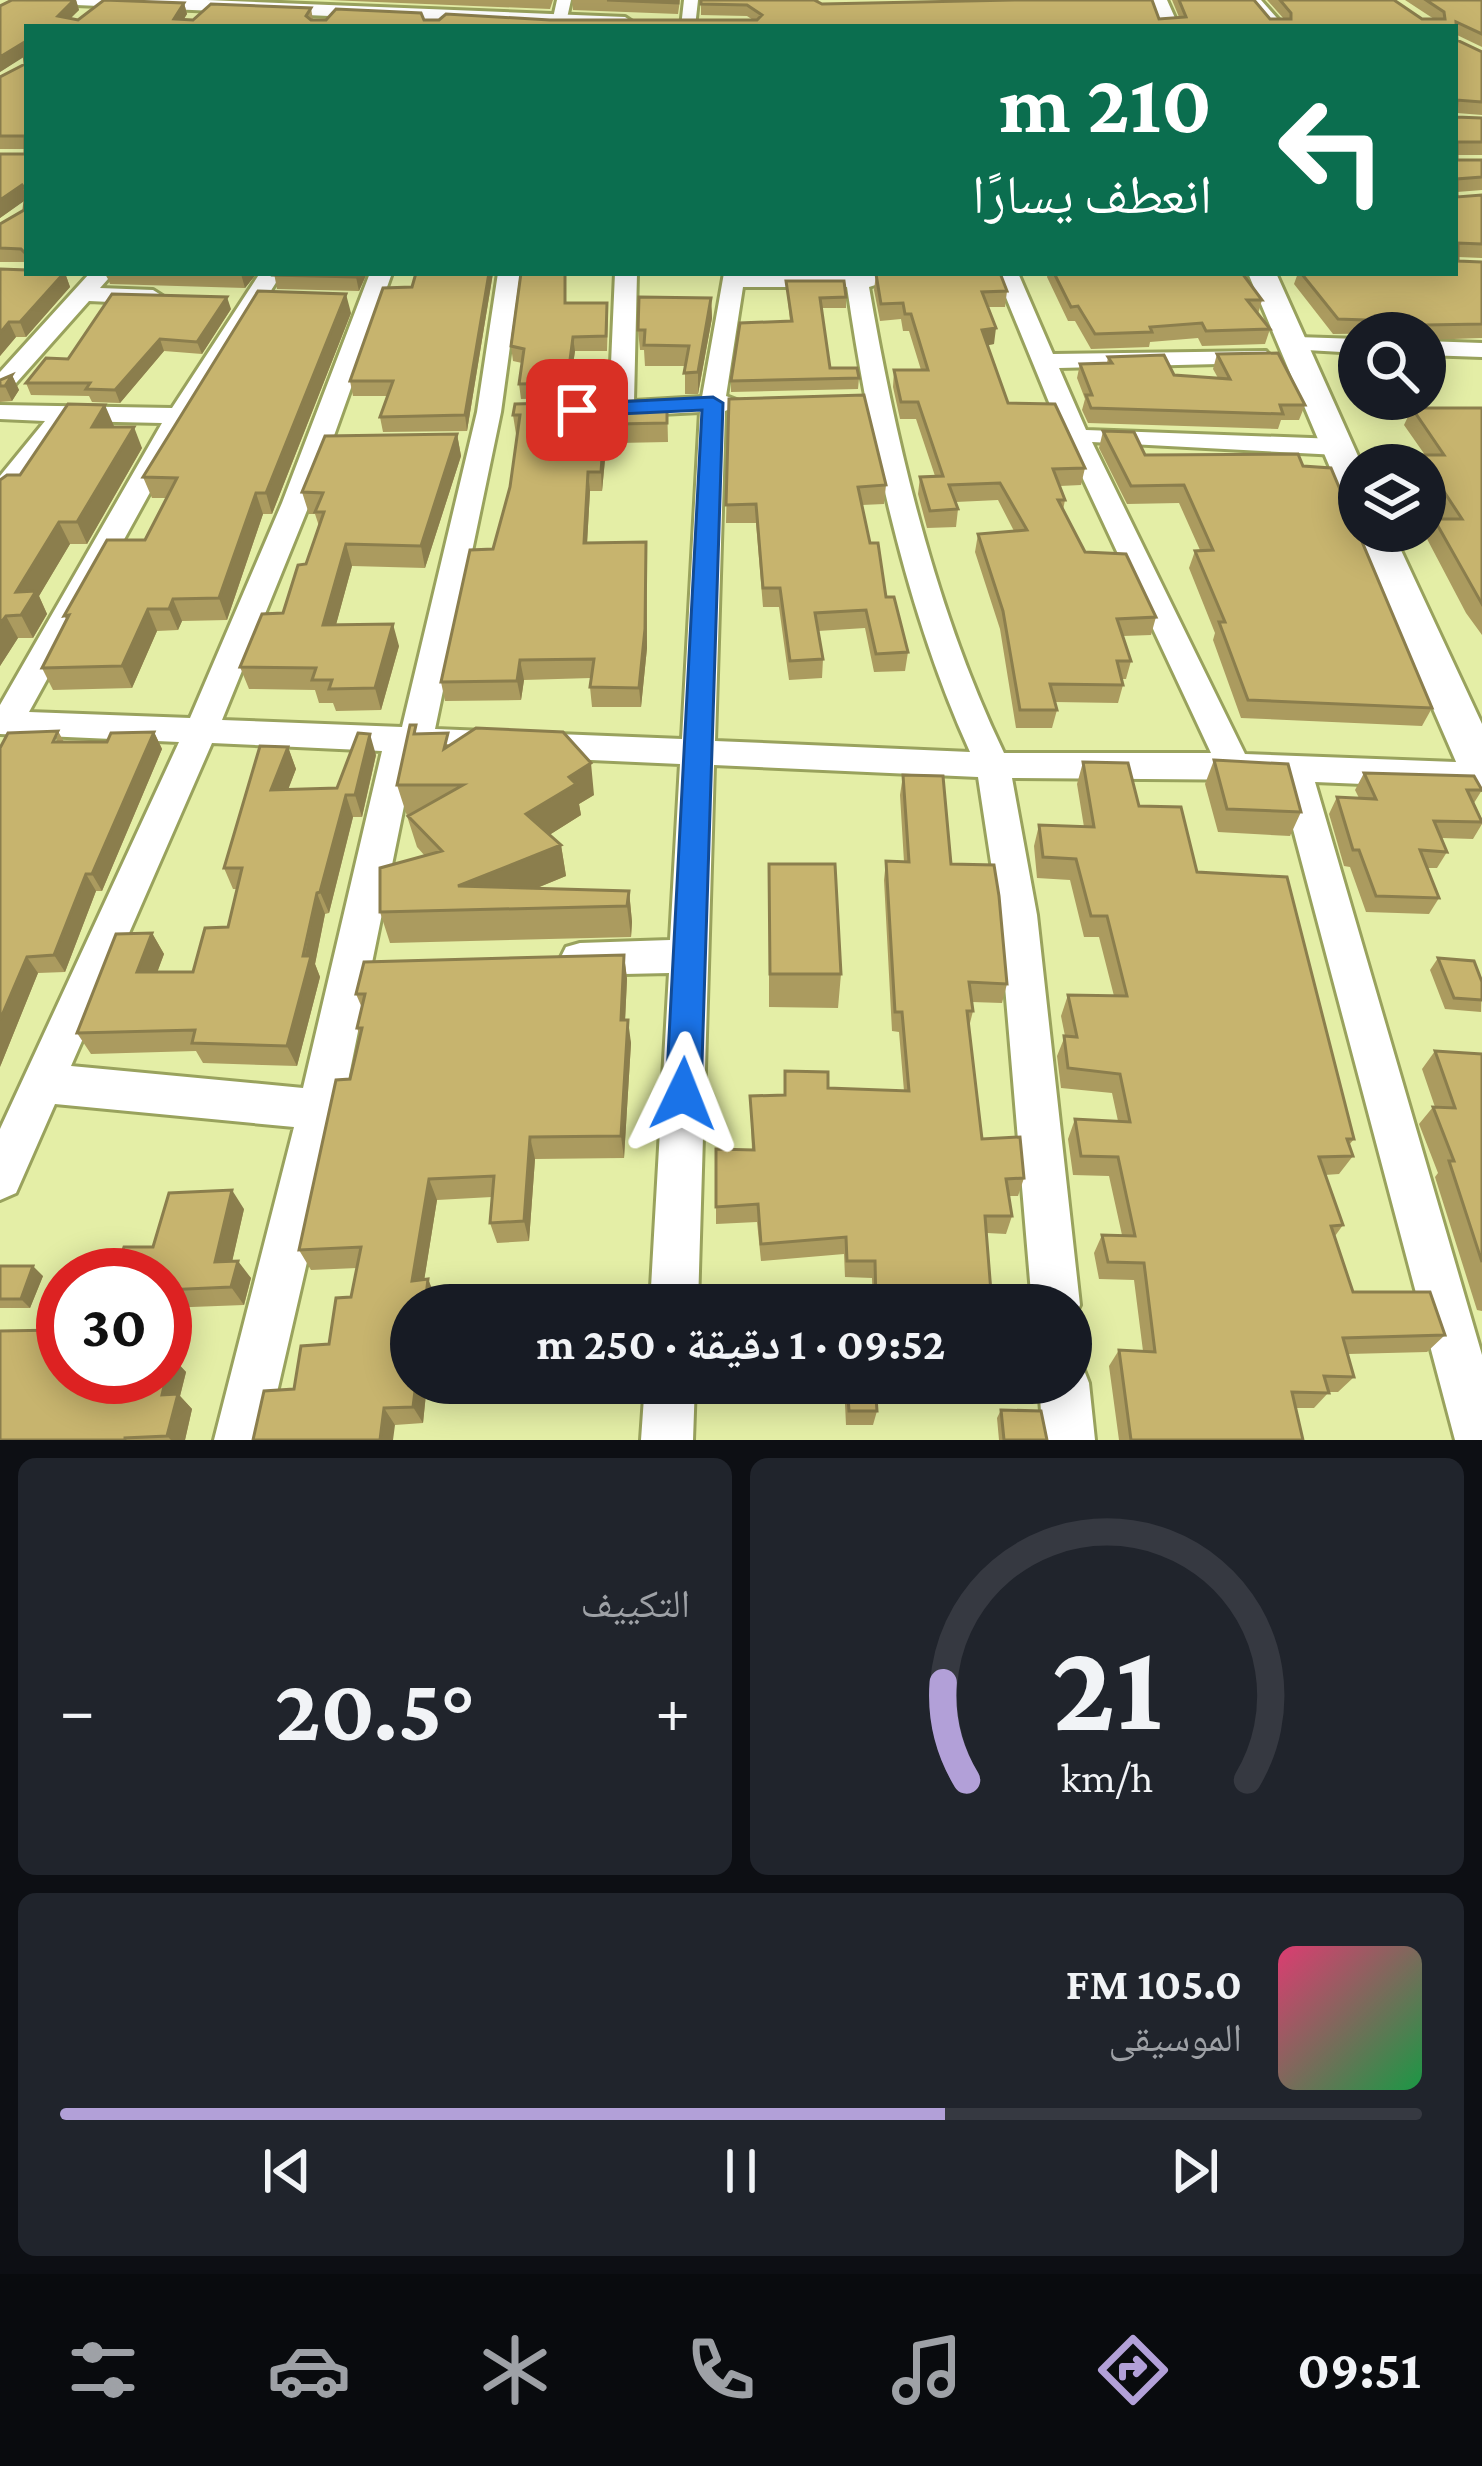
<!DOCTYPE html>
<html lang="ar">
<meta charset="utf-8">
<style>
body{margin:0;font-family:"Crimson Pro","Noto Naskh Arabic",serif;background:#20242c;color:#f1f3f6;direction:rtl;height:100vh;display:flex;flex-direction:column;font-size:45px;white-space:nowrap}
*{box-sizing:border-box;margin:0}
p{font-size:39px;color:#9ea1a6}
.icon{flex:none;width:66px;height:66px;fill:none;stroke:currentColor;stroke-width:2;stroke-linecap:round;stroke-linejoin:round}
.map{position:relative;height:1440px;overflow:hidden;direction:ltr}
.side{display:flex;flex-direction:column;gap:18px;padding:18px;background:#0d0f14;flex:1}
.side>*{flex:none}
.hud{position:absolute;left:24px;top:24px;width:1434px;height:252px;border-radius:0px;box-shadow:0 6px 30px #0003;direction:rtl;background:#0b6e4f;color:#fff;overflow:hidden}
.buttons{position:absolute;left:1338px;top:312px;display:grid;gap:24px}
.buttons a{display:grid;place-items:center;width:108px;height:108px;border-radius:50%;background:#171b24;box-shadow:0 6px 30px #0003;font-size:60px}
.speed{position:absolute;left:36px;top:1248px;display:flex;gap:24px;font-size:60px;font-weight:700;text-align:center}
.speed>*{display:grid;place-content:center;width:156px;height:156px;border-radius:50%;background:#171b24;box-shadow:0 6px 30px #0003;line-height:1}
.speed .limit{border:18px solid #d22;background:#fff;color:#111}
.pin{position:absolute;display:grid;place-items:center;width:102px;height:102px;color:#fff;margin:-51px;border-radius:24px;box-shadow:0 6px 18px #0006}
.me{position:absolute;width:132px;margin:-66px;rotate:2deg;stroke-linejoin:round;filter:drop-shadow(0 0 9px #0008)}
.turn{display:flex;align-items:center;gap:42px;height:252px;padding:0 48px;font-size:54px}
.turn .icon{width:156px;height:156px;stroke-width:2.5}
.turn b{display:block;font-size:84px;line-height:102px}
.big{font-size:90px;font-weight:700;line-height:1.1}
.side .widget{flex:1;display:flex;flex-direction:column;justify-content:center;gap:18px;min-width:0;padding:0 42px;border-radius:18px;background:#20242c}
.side .dial{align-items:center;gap:0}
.dial svg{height:312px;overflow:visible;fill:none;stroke:#363941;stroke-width:7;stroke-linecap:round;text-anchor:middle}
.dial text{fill:#f1f3f6;stroke:none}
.song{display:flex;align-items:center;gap:36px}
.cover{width:144px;height:144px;border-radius:18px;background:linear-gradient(135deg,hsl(340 70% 55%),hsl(140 70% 35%))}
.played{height:12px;border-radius:6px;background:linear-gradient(90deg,#b2a0d8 65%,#363941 65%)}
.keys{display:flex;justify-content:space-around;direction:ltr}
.heat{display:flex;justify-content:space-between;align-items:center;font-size:66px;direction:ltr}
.side .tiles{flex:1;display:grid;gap:18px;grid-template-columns:1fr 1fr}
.widget:last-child{grid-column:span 2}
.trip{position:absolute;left:390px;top:1284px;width:702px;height:120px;border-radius:60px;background:#171b24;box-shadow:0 6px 30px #0003;font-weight:700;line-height:120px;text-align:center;direction:rtl}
.dock{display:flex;height:192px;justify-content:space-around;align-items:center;background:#090b0e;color:#9ea1a6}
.dock .icon{width:84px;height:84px}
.dock .selected{color:#b2a0d8}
.dock b{font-size:54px;color:#f1f3f6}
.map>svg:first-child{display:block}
</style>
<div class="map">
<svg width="1482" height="1440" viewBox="0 0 1482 1440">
<rect width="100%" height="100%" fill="#e4eea6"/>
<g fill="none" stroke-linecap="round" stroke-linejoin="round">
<g stroke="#99a25d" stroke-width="6">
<path id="minor" d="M557 0H571L565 27H551Z
M684 0H698L695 27H681Z
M1246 0H1261L1285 27H1270Z
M260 273H282L192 416 29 712 190 718 282 503 370 273H392L310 503 222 720 402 727 477 412 498 273H520L501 412 435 729 682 739 700 412 621 416 609 409 615 273H637L634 401 702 397 724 273 877 275 888 281 869 287C896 443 935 610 1004 753H1211L1062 434 996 273H1018L1053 354 1266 351 1270 356 1258 363 1059 368 1086 430 1338 439 1351 447 1338 455 1092 442 1245 754 1482 763V789L1315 782 1482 1355V1440H1455L1280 780 1012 778 1037 915 1080 1305 1071 1323V1305H1032L999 915 978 777 714 765 698 1305H650L669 973 580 975 566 971 560 959 566 947 580 943 670 940 680 764 415 752 342 1110 266 1440H214L294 1127 55 1104 16 1193 0 1200V1129L179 742 0 734V705L162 423 71 421 10 499 0 501V476L45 421 0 419V405L172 408ZM743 287H847C870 442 905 609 970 752L715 741 725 411 744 403 726 396ZM212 743 382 751 303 1088 71 1066Z
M89 274H105L108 279 100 288 153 290 164 297 153 304 89 301 9 391 0 393V372Z
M1297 337 1359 339V353L1289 349V339Z
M1425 341 1482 343V357L1425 355Z
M1071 1361 1082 1365 1089 1383 1095 1440H1043L1039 1383H1071Z
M645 1383H695L693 1440H641Z"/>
</g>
<g stroke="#99a25d" stroke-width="6">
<path id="tertiary" d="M67 0H207L625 17 634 23 632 27H586L76 5Z
M1149 0H1167L1179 27H1159Z
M1248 273H1276L1362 465 1359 506 1347 503 1342 496Z
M1359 527V531H1392L1482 724V787L1467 782 1460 771 1356 531Z"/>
</g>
<use href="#minor" fill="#fff" fill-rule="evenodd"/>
<use href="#tertiary" fill="#fff" fill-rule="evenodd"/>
</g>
<path fill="#ab9b5f" d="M12 0H76L79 10 70 18 78 20 104 0 184 3 187 14 183 20H193L211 4 311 8 313 20H326L336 9 421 13 424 20H439L446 14 550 20H753L747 16 701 15V0H819L817 2 822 4 1014 0H1152L1159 19 1179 17 1172 0H1254L1270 19H1284L1267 0H1394L1422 19H1434L1405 0H1482V47L1457 35V40L1482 52V115L1457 113 1456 117 1482 118V155H1457V160H1482V190L1457 192V197L1482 195V258L1458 257V261L1482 262V338L1425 340V333L1333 334 1294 284 1298 273H1455V27H27V262H0V224L24 210 25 200 0 218V154H25V149H0V77L25 64 24 56 0 72V6Z
M328 0H553L550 9Z
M572 0H680L678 14 573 10Z
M0 269 65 273 70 287 26 337H16L0 356Z
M106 273H257L245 288 110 284Z
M274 273H367L359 291 277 289Z
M416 273H493L467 431 383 432 380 417 388 396H353L350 381 412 287Z
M1048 273H1242L1262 300 1258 314 1270 329 1265 344 1202 346 1198 338 1150 342 1149 347 1091 349 1075 321H1068L1047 277Z
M876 274 1007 291 1005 307H988L994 344 987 345 1008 403 1085 468 1081 485 1060 486 1065 500 1063 510 1085 552 1156 617 1151 635 1123 636 1131 661 1126 679H1122L1123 685 1118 703 1055 702 1057 710 1052 728H1016L1000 629 975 552 978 534 1014 531 998 500 956 502 958 509 956 527 927 528 918 494 920 477 935 476 916 419H900L893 387 894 370H921L909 331H903L901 319 880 321 874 290Z
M786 281 846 297V308H822L830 368 859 378 858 389 731 392V381L790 321Z
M711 298 712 318 698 394H685V366H645L644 350H640L638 330Z
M566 303 608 317 607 351H575L568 398 521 399 519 384 522 363 513 361 511 346Z
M231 309 202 354 164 351 120 403 92 402 89 396 31 395 26 383 68 359Z
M351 313 272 514H263L227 620 182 621 178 630 157 631 132 688 53 690 42 668 67 620 64 616 145 540 166 498H152L143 477Z
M1217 354 1305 405 1299 420H1281L1278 429 1088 423 1082 410 1085 399 1077 378 1080 364 1107 363 1108 357 1174 375 1218 378 1213 369Z
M12 375 19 390 12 401 0 402V380Z
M729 399 886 485 884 504 862 505 870 543 886 597 908 652 905 671 874 672 865 628 818 631 823 659 822 678 789 680 779 607H763L756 523H726Z
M667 400 668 442 618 443V449H606L602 491H590L587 543 646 542 647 648 641 707H592L590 687 591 678 524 680 521 700 445 701 441 682 493 549 510 487 518 434H516L513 415Z
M1412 408H1482V635L1466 613 1426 537 1434 519H1442L1425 493V465H1416L1420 455H1425L1404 425Z
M114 427 142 448 87 544H70L39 596 47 614 33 638H18L0 666V480L20 475Z
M1103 431 1145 455 1303 466 1432 708 1422 726 1241 718 1213 640 1215 633 1189 568 1195 551 1200 550 1179 503 1127 504 1099 448Z
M457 434 461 456 425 568 352 566 336 624 399 646 381 710 336 711 333 703H319L315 690 249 689 240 667 283 613 306 564 319 526 315 514H309L302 492Z
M58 731 64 742H107L154 732 162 749 102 891H96L65 972 38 973 0 1067Z
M418 734 594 795 579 804 581 815 549 835 561 845 566 876 537 888 629 891 632 922 631 937 390 943 380 912 425 856 417 847 397 785Z
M288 747 296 769 288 789 337 788 376 755 362 817H353L329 913 325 914 315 964 320 977 297 1066 203 1063 196 1051 91 1054 77 1033 152 933 164 954 157 972H193L228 927 237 889H233L224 868Z
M1214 760 1301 812 1290 836 1218 832 1205 784Z
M1083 762 1139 806 1197 872 1354 1139 1349 1145 1353 1156 1339 1174 1325 1175 1343 1225 1335 1236 1353 1292 1445 1335 1427 1352 1348 1354 1354 1377 1338 1392H1329L1314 1408H1295L1303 1440H1119L1109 1366 1119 1350 1143 1351 1134 1280 1099 1279 1094 1253 1102 1235H1122L1109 1176 1073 1175 1068 1139 1075 1119 1118 1121 1112 1093 1061 1088 1057 1056 1065 1036 1061 1016 1068 995 1114 996 1099 937H1084L1070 880 1037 878 1034 846 1039 825 1084 827 1077 784Z
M1364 773 1482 790 1474 803 1482 819V824L1473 839 1442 838 1447 852 1437 868H1427L1439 898 1429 914 1366 912 1350 867 1344 866 1329 814 1337 797 1359 798 1355 790Z
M903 775 951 864 1007 984 1002 1003 972 1002 973 1011 969 1027 982 1139 1024 1178 1018 1196H1009L1012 1216 1006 1234 987 1233 992 1305H873L872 1278 845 1277 844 1254 761 1261 757 1222 716 1224V1149L752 1150 750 1096 784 1095 785 1071 828 1088 904 1091 899 1032 892 1031 884 880 886 861 904 862 900 795Z
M769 864 841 974 838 1008 769 1007Z
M624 955 627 979 625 1020 631 1043 624 1158 535 1159 529 1241 497 1243 490 1223 492 1197 437 1200 424 1280 428 1279 436 1299 423 1423 395 1425 294 1389 329 1344 351 1297 357 1268 311 1270 299 1250 350 1079 360 1036 357 1028 362 1008 356 994Z
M1438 958 1482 982 1481 1012 1445 1009 1430 970Z
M1435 1051 1482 1054V1311L1477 1310 1435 1177 1438 1173 1419 1124 1433 1107H1435L1422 1069Z
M244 1209 232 1261 251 1278 244 1305 165 1308V1275L117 1269 153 1247Z
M0 1266 43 1276 30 1308H0Z
M171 1356 186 1372 180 1396 192 1409 185 1440H0L63 1377Z
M844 1383H910L907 1395H876L877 1411 873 1425H846Z
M1001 1410 1047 1440H999L997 1418Z"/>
<path fill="#8b7e4d" d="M74 0H76L79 10 62 27 58 16Z
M184 3 187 14 179 27 174 19Z
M23 43 27 55 0 72V57Z
M22 185 27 199 0 218V200Z
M65 273 70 287 26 337 20 322Z
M242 273H257L245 288 241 274Z
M358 273H367L359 291 356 277Z
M489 273H493L467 431 465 415Z
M346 294 351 313 272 514 266 493Z
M227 297 231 309 202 354 197 342Z
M711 298 712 318 698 394V372Z
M9 322 16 337 0 356V333Z
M996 328 994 344 979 347 982 330Z
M573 337 575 351 568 398 567 383Z
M160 339 164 351 120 403 115 390Z
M12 375 19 390 12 401 5 386Z
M105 405 114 426 92 427Z
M134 427 142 448 87 544 77 522Z
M604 430 606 449 602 491 601 472Z
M457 434 461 456 425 568 421 546Z
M588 472 590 491 586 562 584 543Z
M256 493 263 514 227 620 219 598Z
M59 522 70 544 39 596 47 614 33 638 21 615 16 592Z
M646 542 647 648 641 707 639 688Z
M346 544 352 566 330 647 323 625Z
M173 599 182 621 178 630 169 609Z
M148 609 157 631 132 688 122 666Z
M6 616 18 638 0 666V624Z
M393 624 399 646 381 710 375 688Z
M520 660 524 680 521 700 517 681Z
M154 732 162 749 102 891 92 874Z
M370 734 376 755 362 817 355 795Z
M288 747 296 769 280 811 271 790Z
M591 763 594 795 579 804 581 815 532 846 526 814 569 777Z
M346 795 353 817 329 913 320 892Z
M561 845 566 876 483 910 458 886Z
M86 874 96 891 65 972 54 955Z
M629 891 632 922 631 937 627 906Z
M317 893 325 914 315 964 320 977 297 1066 287 1046Z
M152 933 164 954 150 992 137 972Z
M624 955 627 979 624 1043 621 1020Z
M27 957 38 973 0 1067V1020Z
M628 1020 631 1043 624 1158 621 1136Z
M530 1137 535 1159 529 1241 524 1221Z
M429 1179 437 1200 421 1300 412 1281Z
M232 1190 244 1209 228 1280 215 1262Z
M238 1261 251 1278 244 1305 231 1287Z
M33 1266 43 1276 30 1308 21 1299Z
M428 1279 436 1299 435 1305H425Z
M171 1356 186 1372 180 1396 192 1409 185 1440H171L167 1436 162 1395Z
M416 1383H427L423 1423 413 1407Z
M384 1408 395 1425 393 1440H380Z"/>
<path fill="#c7b46e" stroke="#8b7e4d" stroke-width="3" d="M12 0H74L58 16 78 20 104 0 184 3 174 19 193 20 211 4 311 8 306 16 311 20H326L336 9 421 13 424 20H439L446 14 550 20H757L762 15 747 5 701 4V0H814L822 4 1014 0H1152L1159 19 1186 17 1179 0H1254L1270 19H1291V13L1280 0H1394L1422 19H1445L1444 12 1426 0H1482V34L1456 22 1457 40 1482 52V102L1457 100 1456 117 1482 118V142H1457V160H1482V177L1457 179V197L1482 195V244L1458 243V261L1482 262V324L1369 326 1365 320 1338 319 1301 273H1455V27H27V254H26L21 249 0 248V224L24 210 26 190 22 185 0 200V154H25V136H0V77L25 64 23 43 0 57V6Z
M607 0H678V3Z
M0 269 27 270V273H64L20 322H9L0 333Z
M274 273H358L356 277 273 275Z
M416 273H489L465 415 380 417 393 381H350L383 288 412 287Z
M521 273H565V303H607L606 336 573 337 567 383 519 384 524 349 511 346Z
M1000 273 1007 291 982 292 996 328 982 330 1008 403 1055 404 1085 468 1053 469 1065 500H1058L1085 552 1126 554 1156 617 1117 619 1131 661H1117L1123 685 1050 684 1057 710H1020L1003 611 978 534 1027 530 1000 483 949 485 958 509 930 511 920 477 943 476 918 402H901L894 370H928L911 314H905L903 303 881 304 876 274Z
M1054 273H1242L1262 300H1247L1270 329 1206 331 1202 323 1150 327 1152 332 1095 334 1078 306 1071 307Z
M786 281H844L846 297 820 298 830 368H857L859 378 731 381 740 323 792 321Z
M258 291 346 294 266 493H256L219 598 173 599 169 609H148L122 666 42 668 69 615 64 616 107 540H145L177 478 143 477Z
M112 294 227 297 197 342 160 339 115 390 86 389 90 383H26L46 358 68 359Z
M639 297 711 298 698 372 684 373 689 346 644 345 645 330H638Z
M1278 353 1305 405H1280L1283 414 1091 408 1086 395H1092L1080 364 1112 363 1108 357 1164 355 1174 375 1230 379 1217 354Z
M12 375 5 386H0V380Z
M864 395 886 485 858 487 870 543H878L886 597H894L908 652 876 654 866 610 815 613 823 659 790 661 780 588H763L756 504 726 505 729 399Z
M667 400V423L617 424 616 430H604L601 472H588L584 543 646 542 645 629 639 688 590 687 594 659 520 660 517 681 441 682 470 550 493 549 510 487 520 415H513L515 404Z
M68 404 105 405 92 427H134L77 522H59L16 592 36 591 21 615 6 616 0 624V480L7 475H20Z
M1412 408H1482V604L1434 519H1462L1420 455H1444Z
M1103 431 1134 432 1145 455 1298 454 1303 466 1331 468 1432 708 1248 700 1219 622H1225L1195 551 1213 550 1184 485 1131 486Z
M457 434 421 546 346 544 323 625 393 624 375 688 329 689 332 680H312L316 668 240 667 262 614 283 613 298 565 306 564 324 512H315L323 493 302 492 325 436Z
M410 725H416L414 734 448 733 444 749 476 728 563 732 591 763 569 777 576 784 526 814 561 845 458 886 629 891 627 906 380 912V868L442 851 408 816 463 785H397Z
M58 731 53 742H107L111 733 154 732 92 874H86L54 955 27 957 0 1020V748L8 733Z
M358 733 370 734 355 795H346L320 892 317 893 303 956H311L287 1046 192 1043 195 1030 77 1033 116 934 152 933 137 972H193L205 928 228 927 242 868H224L260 746 288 747 271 790 337 788Z
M1214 760 1288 764 1301 812 1227 809Z
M1083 762 1128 763 1139 806 1181 807 1197 872 1287 877 1354 1139H1347L1353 1156 1319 1157 1343 1225 1331 1226 1353 1292H1430L1445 1335 1343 1338 1354 1377 1324 1376 1329 1393 1292 1392 1303 1440H1131L1119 1350 1155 1352 1144 1263 1108 1262 1102 1235 1135 1236 1118 1157 1081 1156 1075 1119 1130 1122 1120 1074 1068 1068 1064 1036 1077 1037 1068 995 1127 996 1107 916H1091L1076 859 1043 857 1039 825 1094 827Z
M1364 773 1474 776 1482 790H1467L1482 822 1434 821 1447 852 1420 850 1439 898 1376 896 1359 850H1353L1337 797 1376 799Z
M903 775 943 776 951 864 994 865 999 896 1007 984 969 982 973 1011H967L982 1139 1020 1137 1024 1178 1006 1179 1012 1216H985L992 1305H876L875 1261H847L846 1237 761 1244 758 1204 716 1207V1149L754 1150 750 1096 785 1095V1071L828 1072V1088L909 1091 902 1012H895L886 861 909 862Z
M769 864H835L841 974H770Z
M624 955 621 1020H628L621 1136 530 1137 524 1221 490 1223 494 1176 429 1179 412 1281 428 1279 425 1305H411V1383H416L413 1407 384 1408 380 1440H253L264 1391 294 1389 301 1346 329 1344 336 1298 351 1297 361 1247 299 1250 336 1080 350 1079 362 1028H357L365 994H356L364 962Z
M1438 958 1474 961 1482 982V1000L1454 998Z
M1435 1051 1482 1054V1262L1449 1161H1454L1433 1107 1455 1108Z
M232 1190 215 1262 238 1261 231 1287 165 1290V1275H76L78 1270 117 1269 124 1247H153L169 1193Z
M0 1266H33L21 1299H0Z
M702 1290H737V1305H701Z
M63 1314V1377H165V1356H171L162 1395 178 1394 167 1436 125 1438V1440H0V1331L58 1330Z
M847 1383H875L877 1411H849Z
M1001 1410 1041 1411 1047 1440H1004Z"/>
<path fill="#1a73e8" stroke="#114b97" stroke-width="3" d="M713 397 723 403 701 1094 696 1106 683 1111 671 1106 666 1094 702 410 577 416 566 410 577 404Z"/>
</svg>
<div class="buttons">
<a><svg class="icon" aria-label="search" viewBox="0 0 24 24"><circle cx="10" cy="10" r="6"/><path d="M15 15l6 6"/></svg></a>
<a><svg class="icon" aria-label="layers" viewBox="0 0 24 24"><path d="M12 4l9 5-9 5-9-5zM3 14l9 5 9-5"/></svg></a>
</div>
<div class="speed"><div class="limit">30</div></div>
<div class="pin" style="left:577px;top:410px;background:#d93025"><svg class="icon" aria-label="arrive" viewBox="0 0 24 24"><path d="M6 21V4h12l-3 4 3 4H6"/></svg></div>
<svg class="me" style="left:683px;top:1094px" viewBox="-20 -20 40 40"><path d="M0-17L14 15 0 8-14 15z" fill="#1a73e8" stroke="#fff" stroke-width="4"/></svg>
<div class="trip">09:52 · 1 دقيقة · 250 m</div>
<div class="hud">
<div class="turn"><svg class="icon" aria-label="left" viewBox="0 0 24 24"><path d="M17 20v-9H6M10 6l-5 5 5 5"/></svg><div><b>210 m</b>انعطف يسارًا</div></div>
</div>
</div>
<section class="side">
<div class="tiles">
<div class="widget dial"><svg viewBox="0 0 100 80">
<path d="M14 69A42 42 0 1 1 86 69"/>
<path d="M14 69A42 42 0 0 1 8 44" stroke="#b2a0d8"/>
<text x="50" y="56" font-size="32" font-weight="700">21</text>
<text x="50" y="72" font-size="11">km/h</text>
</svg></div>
<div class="widget"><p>التكييف</p>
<div class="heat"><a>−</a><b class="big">20.5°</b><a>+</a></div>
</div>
<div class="widget">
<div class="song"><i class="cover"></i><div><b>105.0 FM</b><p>الموسيقى</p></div></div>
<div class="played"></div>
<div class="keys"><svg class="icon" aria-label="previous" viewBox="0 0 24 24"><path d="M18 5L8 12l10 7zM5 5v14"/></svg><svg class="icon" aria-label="pause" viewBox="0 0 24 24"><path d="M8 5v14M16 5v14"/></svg><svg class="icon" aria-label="next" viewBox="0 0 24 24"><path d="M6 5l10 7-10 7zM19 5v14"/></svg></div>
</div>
</div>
</section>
<nav class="dock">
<b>09:51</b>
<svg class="icon selected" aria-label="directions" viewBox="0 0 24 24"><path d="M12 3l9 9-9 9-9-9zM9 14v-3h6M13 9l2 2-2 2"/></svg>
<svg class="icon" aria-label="music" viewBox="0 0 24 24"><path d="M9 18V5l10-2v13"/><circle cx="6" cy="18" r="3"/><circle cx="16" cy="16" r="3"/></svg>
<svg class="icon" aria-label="phone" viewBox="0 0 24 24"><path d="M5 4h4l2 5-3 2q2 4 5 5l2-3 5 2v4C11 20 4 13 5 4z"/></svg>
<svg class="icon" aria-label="climate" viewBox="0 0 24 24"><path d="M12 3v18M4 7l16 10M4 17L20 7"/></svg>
<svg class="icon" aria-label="car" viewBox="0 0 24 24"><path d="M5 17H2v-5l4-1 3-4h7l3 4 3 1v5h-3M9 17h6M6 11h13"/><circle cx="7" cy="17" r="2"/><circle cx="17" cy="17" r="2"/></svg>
<svg class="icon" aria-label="filters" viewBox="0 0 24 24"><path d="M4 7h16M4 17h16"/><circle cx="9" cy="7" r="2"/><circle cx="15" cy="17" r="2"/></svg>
</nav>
